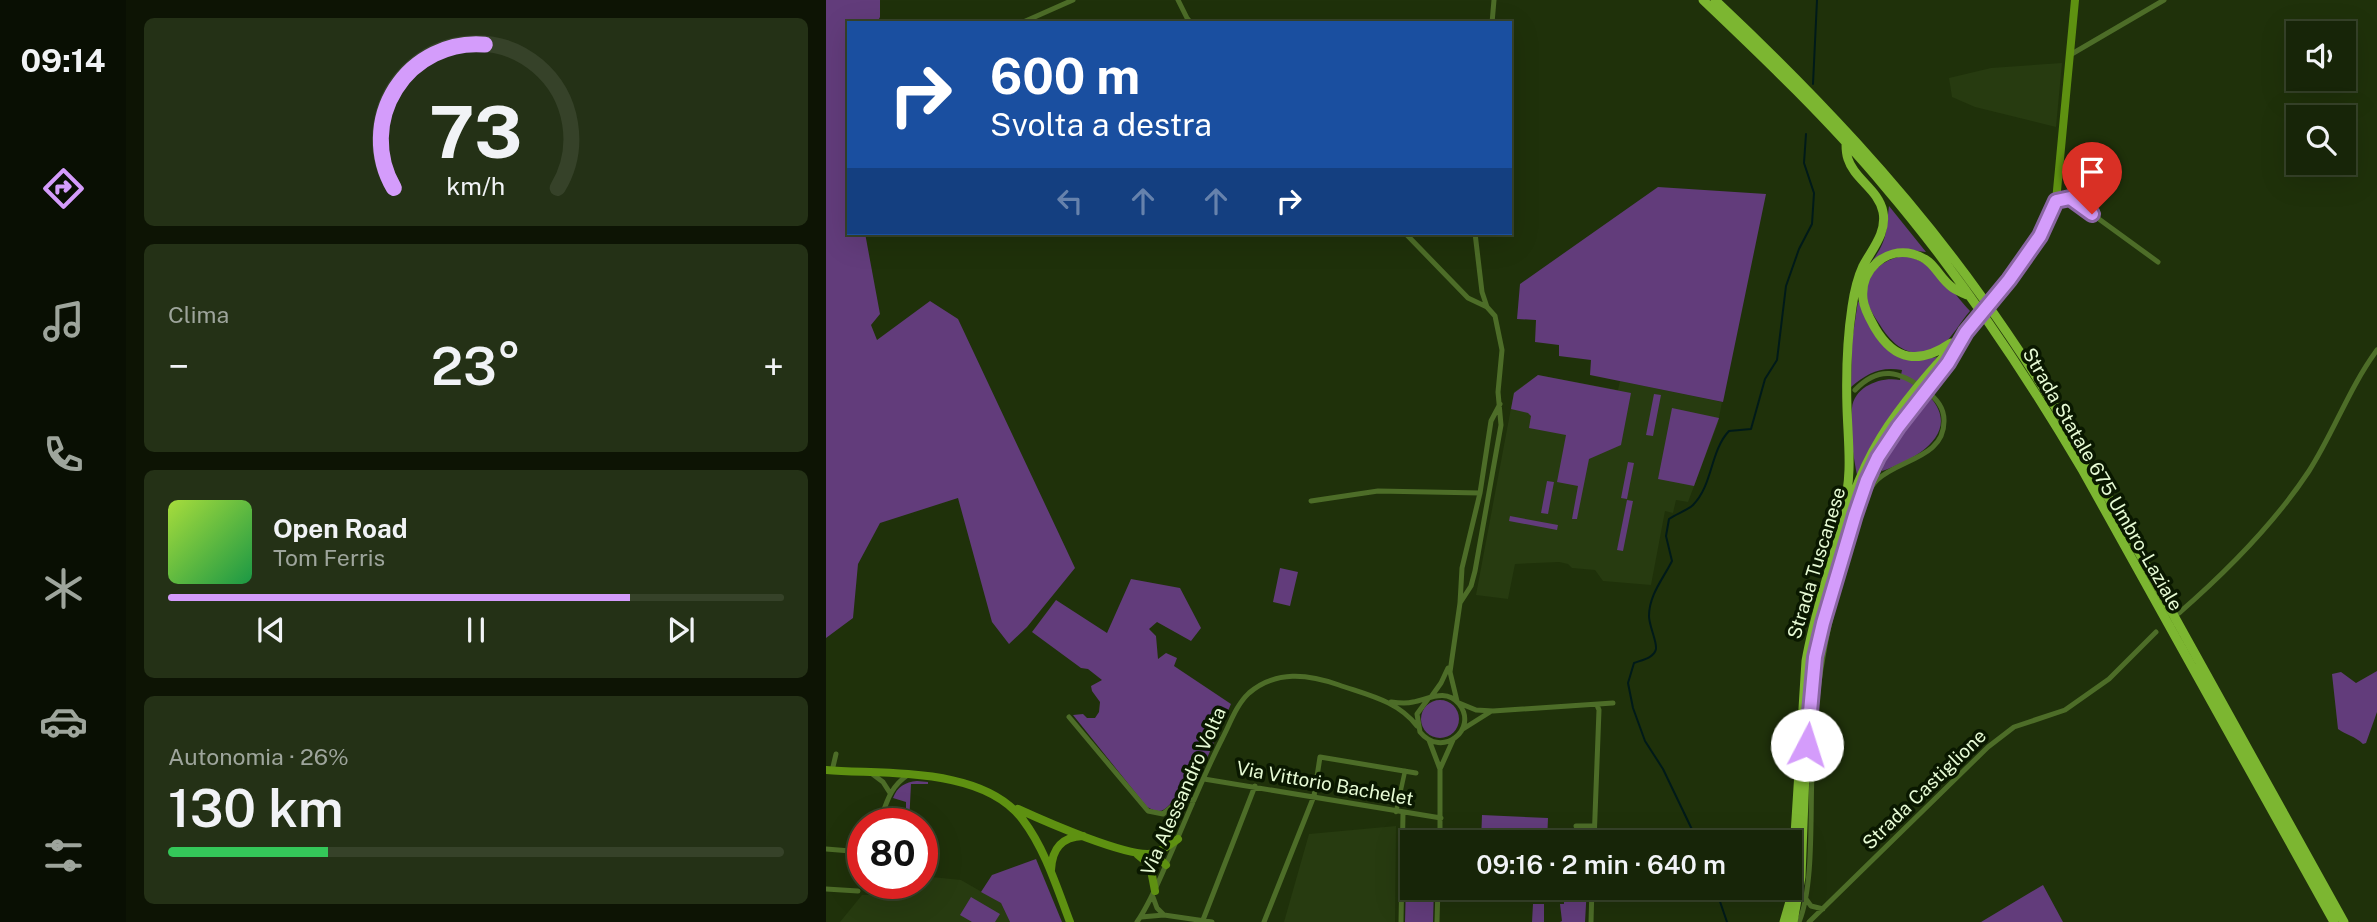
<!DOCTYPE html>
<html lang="it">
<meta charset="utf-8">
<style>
body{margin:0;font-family:"Public Sans",sans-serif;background:#243116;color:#f1f3f6;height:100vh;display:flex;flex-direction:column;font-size:26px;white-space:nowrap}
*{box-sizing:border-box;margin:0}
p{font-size:23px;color:#9ea59c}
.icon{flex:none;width:38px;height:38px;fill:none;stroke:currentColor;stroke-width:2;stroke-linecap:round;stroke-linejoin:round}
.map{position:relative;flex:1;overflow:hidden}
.details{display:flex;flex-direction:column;gap:18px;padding:18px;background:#0d1404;width:700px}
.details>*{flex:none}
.top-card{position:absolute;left:21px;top:21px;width:665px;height:214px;border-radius:0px;box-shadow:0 7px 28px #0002,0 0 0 2px #364229;background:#1a4fa0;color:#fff;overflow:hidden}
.controls{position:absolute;left:1460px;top:21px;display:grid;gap:14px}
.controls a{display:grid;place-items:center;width:70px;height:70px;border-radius:0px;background:#172508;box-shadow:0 7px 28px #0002,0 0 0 2px #364229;font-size:35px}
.speed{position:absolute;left:21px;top:808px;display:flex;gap:14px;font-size:35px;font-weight:700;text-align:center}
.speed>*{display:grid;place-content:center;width:91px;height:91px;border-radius:50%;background:#172508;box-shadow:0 7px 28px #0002,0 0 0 2px #364229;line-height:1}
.speed .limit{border:10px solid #d22;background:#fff;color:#111}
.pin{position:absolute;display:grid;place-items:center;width:60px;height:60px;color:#fff;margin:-72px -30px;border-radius:50% 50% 50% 0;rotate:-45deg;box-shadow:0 0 7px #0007}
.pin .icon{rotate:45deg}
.me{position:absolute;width:77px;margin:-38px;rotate:5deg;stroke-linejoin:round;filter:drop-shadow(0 0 5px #0008)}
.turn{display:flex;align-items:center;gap:24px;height:147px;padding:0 28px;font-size:32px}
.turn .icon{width:91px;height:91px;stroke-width:2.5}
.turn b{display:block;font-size:49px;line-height:60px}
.lanes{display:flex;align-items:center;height:66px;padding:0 28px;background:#0003;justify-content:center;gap:35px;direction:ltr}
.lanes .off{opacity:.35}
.big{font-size:52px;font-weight:600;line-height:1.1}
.details .card{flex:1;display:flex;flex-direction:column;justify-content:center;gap:10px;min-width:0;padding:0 24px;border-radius:10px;background:#243116}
.details .dial{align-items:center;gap:0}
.dial svg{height:182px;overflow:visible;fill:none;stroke:#364229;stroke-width:7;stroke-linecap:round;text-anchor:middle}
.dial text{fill:#f1f3f6;stroke:none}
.song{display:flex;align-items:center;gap:21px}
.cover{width:84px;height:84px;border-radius:10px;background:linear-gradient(135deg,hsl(80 70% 55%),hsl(140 70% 35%))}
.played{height:7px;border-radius:4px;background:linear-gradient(90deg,#d49cfb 75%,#364229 75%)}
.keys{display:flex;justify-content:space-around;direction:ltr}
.heat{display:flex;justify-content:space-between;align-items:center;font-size:38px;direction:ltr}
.charge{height:10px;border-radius:5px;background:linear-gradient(90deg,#34c759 26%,#364229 0)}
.trip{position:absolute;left:574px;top:830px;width:402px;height:70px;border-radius:0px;background:#172508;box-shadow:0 7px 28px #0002,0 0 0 2px #364229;font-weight:600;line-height:70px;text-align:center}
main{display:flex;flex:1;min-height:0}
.tabs{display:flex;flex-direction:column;width:126px;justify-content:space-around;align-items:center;background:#090f03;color:#9ea59c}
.tabs .icon{width:49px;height:49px}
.tabs .active{color:#d49cfb}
.tabs b{font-size:32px;color:#f1f3f6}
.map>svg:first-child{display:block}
</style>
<main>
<nav class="tabs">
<b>09:14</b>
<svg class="icon active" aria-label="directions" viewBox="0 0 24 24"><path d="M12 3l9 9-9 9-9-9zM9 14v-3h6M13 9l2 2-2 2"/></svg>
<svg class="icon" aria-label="music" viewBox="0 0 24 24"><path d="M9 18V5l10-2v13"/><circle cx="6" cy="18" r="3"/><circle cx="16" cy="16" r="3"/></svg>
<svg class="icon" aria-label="phone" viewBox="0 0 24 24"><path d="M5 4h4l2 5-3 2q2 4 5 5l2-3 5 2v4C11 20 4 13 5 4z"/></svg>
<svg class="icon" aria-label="climate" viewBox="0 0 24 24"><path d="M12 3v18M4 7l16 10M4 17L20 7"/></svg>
<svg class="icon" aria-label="car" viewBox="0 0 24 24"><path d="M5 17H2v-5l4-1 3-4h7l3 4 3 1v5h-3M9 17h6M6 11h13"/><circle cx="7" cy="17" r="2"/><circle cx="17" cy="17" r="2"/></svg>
<svg class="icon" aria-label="filters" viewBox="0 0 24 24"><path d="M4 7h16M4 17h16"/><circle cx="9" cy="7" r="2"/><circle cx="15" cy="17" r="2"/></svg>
</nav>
<section class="details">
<div class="card dial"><svg viewBox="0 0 100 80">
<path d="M14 69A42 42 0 1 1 86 69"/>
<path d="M14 69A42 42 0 0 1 54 6" stroke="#d49cfb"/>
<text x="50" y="56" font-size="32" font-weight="700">73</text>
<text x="50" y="72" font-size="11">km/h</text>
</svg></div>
<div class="card"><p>Clima</p>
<div class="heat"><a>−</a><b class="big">23°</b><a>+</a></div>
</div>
<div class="card">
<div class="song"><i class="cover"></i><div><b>Open Road</b><p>Tom Ferris</p></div></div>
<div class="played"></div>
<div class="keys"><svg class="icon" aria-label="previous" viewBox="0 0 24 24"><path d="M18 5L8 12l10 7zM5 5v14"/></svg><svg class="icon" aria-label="pause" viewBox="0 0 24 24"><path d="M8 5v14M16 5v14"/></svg><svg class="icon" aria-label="next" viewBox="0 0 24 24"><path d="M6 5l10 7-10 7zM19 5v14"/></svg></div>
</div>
<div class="card"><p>Autonomia · 26%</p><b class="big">130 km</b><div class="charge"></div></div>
</section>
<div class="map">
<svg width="1551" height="922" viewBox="0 0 1551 922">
<rect width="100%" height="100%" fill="#1f310a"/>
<path fill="#273b10" d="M1236 63 1230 127 1149 107 1126 97 1123 78 1165 68Z
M712 375 792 390 794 381 896 402 892 423 862 502 850 500 847 513 839 511 825 585 777 581 769 570 746 568 742 564 733 562 689 564 682 599 650 595 688 392Z
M570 826 569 922H458L483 834Z
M96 876 135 880 175 903 184 922H14L36 895H51L66 884H96Z"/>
<path fill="#623c7b" d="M0 0H54V17L51 23H23V233H39L54 314 45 325 51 340 104 301 132 319 249 568 201 627 183 644 166 622 132 498 54 523 32 564 27 618 0 638Z
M832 187 940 194 897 402 764 375 765 360 733 356V345L709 342 710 320 691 319 694 284Z
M1063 206 1100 252 1075 249 1046 261C1062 240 1060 230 1063 206Z
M1077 256C1108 259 1124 290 1144 311 1135 321 1126 338 1116 345 1089 363 1068 348 1054 325 1048 316 1041 306 1040 295 1039 273 1058 259 1077 256Z
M1032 301 1057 345 1104 358 1111 357 1031 475C1027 454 1023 429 1026 408 1028 386 1056 376 1074 380L1076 370C1055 366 1041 373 1025 387L1026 341Z
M712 375 805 393 795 445 763 459 751 519H746L752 486 731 482 740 435 703 428 705 416 702 413 685 409 688 393Z
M828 394 835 395 827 436 820 435Z
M1103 396C1138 433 1088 461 1056 471 1057 449 1089 415 1103 396Z
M846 408 893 418 868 486 832 479Z
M802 462 808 463 801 499 795 498Z
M721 481 728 482 722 514 715 513Z
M801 500 807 501 797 551 791 550Z
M684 516 732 525 731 530 683 521Z
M454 568 472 572 464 606 447 602Z
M305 579 354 588 375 628 365 641 331 622 323 629 330 636 332 659 340 653 351 658 348 666 405 704 366 792C365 792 354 795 354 796 340 804 340 818 321 807L247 715 257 714 261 718H269L273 712 274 702 266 691 265 686 276 680 262 669 255 668 206 632 230 600 281 633Z
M1551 671V712L1540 743 1537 744C1529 736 1520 735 1512 729L1506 674 1515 672 1530 683Z
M595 719a19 19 0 1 1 38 0a19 19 0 1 1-38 0Z
M91 781 102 782V784H85L83 824H80V802L67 798C71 787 79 782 91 781Z
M656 815 722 818 721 842H709V831L682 830 681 837H672V842H655Z
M750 831 763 833 762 842H737V838H740L741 833Z
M581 843H586V887H608L607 922H579Z
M210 859 236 922H184L175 903 155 892 166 875Z
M1217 885 1237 922H1155Z
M761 887 759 922H734L736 921 734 904H738V899H734L735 888Z
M145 897 174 914 169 922H146L134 915Z
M707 904H718V922H706Z"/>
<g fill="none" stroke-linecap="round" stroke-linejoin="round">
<path stroke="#001a19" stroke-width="2" d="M987 84 991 0
M872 842 837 769 819 741 807 708 802 683 808 663C816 660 828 658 830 649 831 641 823 626 823 616 823 595 837 579 846 561L840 536 843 519C850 514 862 510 867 505 887 485 884 451 903 431L925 429 939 379 951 360 960 286 973 249 986 224 988 193 978 163 980 134
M889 887 901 922"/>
<path stroke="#4d6d28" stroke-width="4.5" d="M570 812 579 771"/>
<path stroke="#4d6d28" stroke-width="5" d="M352 0 361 18 365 23
M195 23 247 0
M666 23 668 0
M1244 55 1338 0
M1231 201 1244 198 1332 262
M579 233 642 298 661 307
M485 501 552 491 654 493
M634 603 645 586 649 571 675 425 672 392 676 350 669 316 661 307 656 292 649 233
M1353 613C1400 572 1448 524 1483 471 1508 432 1523 388 1551 350
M605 697 615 683 622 668
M631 701 624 672 634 603 636 568 654 493 665 421 674 404
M565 702C572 703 580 704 587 702 603 699 620 688 633 704 653 729 616 759 594 732L591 714 602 699
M633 703 650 710 667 711 787 703
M243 717 322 811 337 814 355 799 368 800
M637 729 664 712
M603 740 614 769V842
M614 769 627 740
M6 771 10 754
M45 773 57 782 64 793
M378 779 615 818
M53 824C60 805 63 787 82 775
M750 826H768
M768 842 773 710 771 705
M0 849 37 852
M0 889 32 891
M327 897 331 908 338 915
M980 899 985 906 997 909
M315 917 338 915 386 922
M377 920 429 786
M311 922C324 903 333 881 342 860 360 820 376 778 396 739 404 724 410 705 423 693 450 670 482 674 513 685 542 695 572 701 591 726
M438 922 488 796 494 757 590 773
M575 922 577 813
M611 922 612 887
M765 922 766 887
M973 922C988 886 984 815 986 774 988 735 990 695 997 657 1004 614 1017 570 1031 528 1036 513 1039 492 1051 480 1073 459 1119 458 1118 420 1118 406 1109 397 1099 390 1074 371 1053 365 1029 390
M983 922 1162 747 1188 727 1239 710 1283 679 1330 632"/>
<path stroke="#5e9111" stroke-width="8" d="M1141 332 1183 280 1214 236 1230 201 1249 0
M0 770C60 775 157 766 197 820 219 849 231 888 244 922
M192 809C216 820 306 860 328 853 336 851 345 844 352 839
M328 853 340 865
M312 855 324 865 329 891
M225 870C226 849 235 837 257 836"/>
<path stroke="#7cb631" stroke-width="9" d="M877 0C940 60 1003 120 1059 187 1134 275 1198 371 1257 471L1508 922
M889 0C987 92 1078 188 1156 297 1225 392 1281 494 1337 596 1397 705 1457 814 1518 922
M1125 343C1094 364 1069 362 1049 328 1044 319 1038 309 1037 299 1034 270 1059 247 1087 254 1110 260 1111 277 1127 288 1131 291 1137 293 1141 295
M1017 509C1027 476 1022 442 1021 408 1020 375 1021 340 1026 307 1028 293 1031 279 1037 266 1046 249 1061 233 1057 212 1053 190 1028 179 1022 159 1020 154 1020 148 1020 143
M958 922 965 898 980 661C985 632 993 605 1001 577 1015 530 1029 479 1055 437 1079 399 1110 364 1141 332
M967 922 975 877 979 772 986 689 989 657 997 623 1029 515 1052 458 1071 427 1130 349"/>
</g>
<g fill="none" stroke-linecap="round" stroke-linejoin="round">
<g stroke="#8a65a3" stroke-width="18">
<path id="route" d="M981 745 989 657 997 623 1029 515 1041 480 1052 457 1072 427 1122 363 1140 332 1183 280 1214 236 1230 201 1244 198 1266 214"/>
</g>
<use href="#route" stroke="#d49cfb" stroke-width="12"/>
</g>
<g text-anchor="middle" stroke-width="7" stroke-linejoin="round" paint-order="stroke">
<g font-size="19" fill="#e7fbd5" stroke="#0a1800">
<text transform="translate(1277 479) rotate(60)" y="7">Strada Statale 675 Umbro-Laziale</text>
<text transform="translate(990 563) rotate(-73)" y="7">Strada Tuscanese</text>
<text transform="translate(499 783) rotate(10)" y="7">Via Vittorio Bachelet</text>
<text transform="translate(1098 789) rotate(-44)" y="7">Strada Castiglione</text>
<text transform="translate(357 791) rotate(-66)" y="7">Via Alessandro Volta</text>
</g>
</g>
</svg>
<div class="controls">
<a><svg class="icon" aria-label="sound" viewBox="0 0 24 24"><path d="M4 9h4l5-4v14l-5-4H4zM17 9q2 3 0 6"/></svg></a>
<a><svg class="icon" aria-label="search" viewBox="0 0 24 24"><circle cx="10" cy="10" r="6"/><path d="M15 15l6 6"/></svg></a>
</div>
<div class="speed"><div class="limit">80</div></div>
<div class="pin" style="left:1266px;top:214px;background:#d93025"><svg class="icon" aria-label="arrive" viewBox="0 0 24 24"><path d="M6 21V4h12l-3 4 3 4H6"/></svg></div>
<svg class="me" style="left:981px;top:745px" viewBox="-20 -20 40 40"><circle r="19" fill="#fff"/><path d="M0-13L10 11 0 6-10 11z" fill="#d49cfb"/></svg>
<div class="trip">09:16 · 2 min · 640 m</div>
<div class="top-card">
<div class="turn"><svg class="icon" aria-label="right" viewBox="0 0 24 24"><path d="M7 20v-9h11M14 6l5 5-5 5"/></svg><div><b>600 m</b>Svolta a destra</div></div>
<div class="lanes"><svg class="icon off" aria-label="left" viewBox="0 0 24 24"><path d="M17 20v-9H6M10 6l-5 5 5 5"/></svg><svg class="icon off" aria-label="ahead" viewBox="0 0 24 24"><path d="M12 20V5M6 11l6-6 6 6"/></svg><svg class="icon off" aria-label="ahead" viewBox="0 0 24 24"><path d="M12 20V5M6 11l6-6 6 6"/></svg><svg class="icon" aria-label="right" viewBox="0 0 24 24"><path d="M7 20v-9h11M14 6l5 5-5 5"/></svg></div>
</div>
</div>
</main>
